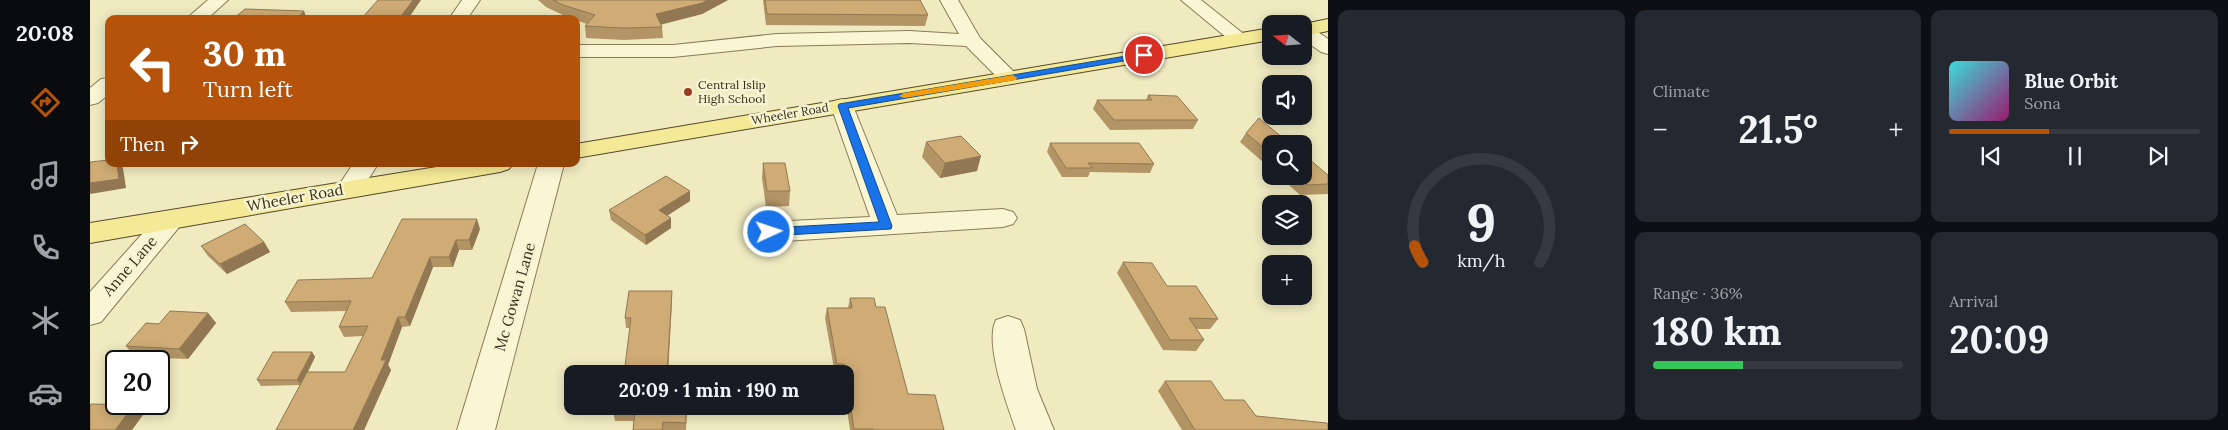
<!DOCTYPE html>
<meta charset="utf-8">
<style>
body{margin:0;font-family:Lora,serif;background:#242831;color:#f1f3f6;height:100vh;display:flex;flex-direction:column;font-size:19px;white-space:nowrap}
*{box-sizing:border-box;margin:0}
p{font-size:16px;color:#9ea1a6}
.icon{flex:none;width:28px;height:28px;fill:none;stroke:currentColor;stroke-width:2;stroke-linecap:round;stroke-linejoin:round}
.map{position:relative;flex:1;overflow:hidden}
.panel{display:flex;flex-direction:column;gap:10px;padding:10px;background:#0d0f14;width:900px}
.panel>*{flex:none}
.banner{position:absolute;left:15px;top:15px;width:475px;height:152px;border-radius:10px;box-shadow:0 2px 12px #0003;background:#b45309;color:#fff;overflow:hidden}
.needle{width:32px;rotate:287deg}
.tools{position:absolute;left:1172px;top:15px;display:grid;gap:10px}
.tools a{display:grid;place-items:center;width:50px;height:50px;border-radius:10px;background:#171b24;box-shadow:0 2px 12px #0003;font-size:25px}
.speed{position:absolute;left:15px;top:350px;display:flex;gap:10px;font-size:25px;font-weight:700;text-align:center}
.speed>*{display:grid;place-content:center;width:65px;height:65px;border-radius:50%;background:#171b24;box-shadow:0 2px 12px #0003;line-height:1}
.speed .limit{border:2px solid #111;border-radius:8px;background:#fff;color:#111}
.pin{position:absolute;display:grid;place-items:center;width:42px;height:42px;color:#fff;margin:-21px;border:2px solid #fff;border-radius:50%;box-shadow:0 1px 5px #0007}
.me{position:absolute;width:55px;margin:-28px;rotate:87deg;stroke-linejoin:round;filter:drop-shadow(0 0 4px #0008)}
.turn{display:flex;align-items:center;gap:18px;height:105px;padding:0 15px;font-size:22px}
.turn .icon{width:65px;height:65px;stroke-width:2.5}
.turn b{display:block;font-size:35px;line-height:42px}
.then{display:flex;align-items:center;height:48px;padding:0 15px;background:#0003;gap:10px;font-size:19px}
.big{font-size:38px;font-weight:700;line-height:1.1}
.panel .tile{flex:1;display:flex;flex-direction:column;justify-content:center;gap:8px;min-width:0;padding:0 18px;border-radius:10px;background:#242831}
.panel .dial{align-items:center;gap:0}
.dial svg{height:130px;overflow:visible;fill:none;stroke:#363941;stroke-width:7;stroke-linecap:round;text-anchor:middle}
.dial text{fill:#f1f3f6;stroke:none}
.song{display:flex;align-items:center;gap:15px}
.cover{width:60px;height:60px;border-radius:8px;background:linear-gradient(135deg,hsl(180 70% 55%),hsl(320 70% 35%))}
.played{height:5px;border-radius:2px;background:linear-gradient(90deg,#b45309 40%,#363941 40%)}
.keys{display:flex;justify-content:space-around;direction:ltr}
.heat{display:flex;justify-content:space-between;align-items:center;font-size:28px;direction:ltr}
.charge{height:8px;border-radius:4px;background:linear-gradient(90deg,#34c759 36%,#363941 0)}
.panel .tiles{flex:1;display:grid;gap:10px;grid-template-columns:repeat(3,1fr)}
.tile:first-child{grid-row:span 2}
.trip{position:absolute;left:474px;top:365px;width:290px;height:50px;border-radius:10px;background:#171b24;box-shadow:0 2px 12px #0003;font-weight:700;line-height:50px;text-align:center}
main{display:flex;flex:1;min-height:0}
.tabs{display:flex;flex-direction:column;width:90px;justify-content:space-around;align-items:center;background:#090b0e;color:#9ea1a6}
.tabs .icon{width:35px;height:35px}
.tabs .selected{color:#b45309}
.tabs b{font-size:22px;color:#f1f3f6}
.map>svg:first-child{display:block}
</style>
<main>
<nav class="tabs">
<b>20:08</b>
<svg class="icon selected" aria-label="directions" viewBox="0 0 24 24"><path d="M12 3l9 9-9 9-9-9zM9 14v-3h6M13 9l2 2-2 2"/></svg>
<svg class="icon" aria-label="music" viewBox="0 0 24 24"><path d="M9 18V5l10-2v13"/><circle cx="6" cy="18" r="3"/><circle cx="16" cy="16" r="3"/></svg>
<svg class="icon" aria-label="phone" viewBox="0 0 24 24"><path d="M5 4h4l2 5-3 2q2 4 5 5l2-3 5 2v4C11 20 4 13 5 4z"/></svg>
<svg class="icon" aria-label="climate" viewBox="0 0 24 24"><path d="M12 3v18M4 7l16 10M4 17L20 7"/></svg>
<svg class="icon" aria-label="car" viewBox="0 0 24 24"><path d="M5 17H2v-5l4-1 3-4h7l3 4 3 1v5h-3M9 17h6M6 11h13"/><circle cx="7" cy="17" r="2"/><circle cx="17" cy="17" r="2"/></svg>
</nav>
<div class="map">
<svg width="1238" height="430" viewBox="0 0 1238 430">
<rect width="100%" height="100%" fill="#efeac0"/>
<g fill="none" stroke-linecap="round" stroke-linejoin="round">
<g stroke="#897b58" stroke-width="2">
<path id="minor" d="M118 0H138L117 19H96Z
M372 0H390L377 19H359Z
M850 0H868L890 38 930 78 926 82 919 84 912 82 876 46 819 43 687 46 583 57H486V45H583L687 34 819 31 869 34Z
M1091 0H1111L1160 39 1157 43H1143Z
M1214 25 1221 27 1238 39V54L1231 52 1214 40Z
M19 78V94L8 103 0 105V88L11 79Z
M752 99 760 101 763 106 807 215 913 209 923 212 927 218 923 224 913 227 679 242 669 239 665 232 669 225 679 222 780 217 741 106 744 101Z
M263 164H288L269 194 260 196 251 194 247 188Z
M448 164H474L405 430H367Z
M80 211 90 214 94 220 90 226 11 322 0 325V292L70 214Z
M918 316 930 320 934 329 947 389 964 430H926C917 405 894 343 906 320Z"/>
</g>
<g stroke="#56482c" stroke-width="2">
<path id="major" d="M1238 19V31L1214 36V24Z
M1181 28V40L486 158V144Z
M365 164H423L419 169 410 172 0 243V223Z"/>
</g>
<use href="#minor" fill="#faf6d4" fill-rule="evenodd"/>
<use href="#major" fill="#f4e996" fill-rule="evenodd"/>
</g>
<path fill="#b29465" d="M448 0H638L612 14 571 24 572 27 573 38 534 40 496 38 495 26 497 24 486 20V19H483L475 16 456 7Z
M673 0H830L838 15 835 26 676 25Z
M1058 95 1108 120 1103 129 1020 130 1003 109 1007 100H1056Z
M1156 133 1181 144V169L1150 142Z
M836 142 887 171 850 178 832 157Z
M960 143 1064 164 1060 173 1000 172 998 177H972L957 152Z
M673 163 700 191 699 206 676 207 672 178Z
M1238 175V194L1210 195 1189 176H1214Z
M600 191V201L577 216 581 228 556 245 521 220 519 210Z
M390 229 382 250H369L363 267H343L320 326 312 327 298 365 301 370 274 430H186L210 385 171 386 167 380 222 352 225 357 218 372H255L273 336 254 337 249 327 256 311 201 312 195 302 282 278Z
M174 242 180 252 137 274 118 256 111 246Z
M1033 262 1077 286 1128 319 1120 329H1106L1114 340 1106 351 1073 350 1027 273Z
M582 291V301L539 328H536L535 318Z
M760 298 786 307 818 394 854 430H760L755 396V374H745L735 318 737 308H758Z
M118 313 126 323 98 359 45 357 36 346 69 324Z
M1075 381 1134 400 1166 416 1238 430H1092L1068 391Z
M524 406H597L596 430H543L544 421H525L523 411Z"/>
<path fill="#917852" d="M323 0H331L318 19H309Z
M618 0H638L612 14 566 26V14Z
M214 11 217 19H207Z
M891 156 887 171 850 178 855 163Z
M27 164H30L33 168 36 188 0 194V183Z
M600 191V201L570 220 569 210Z
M581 218V228L556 245 555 235Z
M387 219 390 229 382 250 379 240Z
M366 240 369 250 363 267 359 257Z
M174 242 180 252 137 274 130 264Z
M340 257 343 267 320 326 315 317Z
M582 291V301L578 374H577Z
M118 313 126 323 98 359 89 349Z
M308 317 312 327 298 365 301 370 274 430H263Z
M222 352 225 357 211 385 207 380Z
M44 405 53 415 42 430H25Z"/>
<path fill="#cfac75" stroke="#917852" d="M288 0H323L309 19H271Z
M463 0H618L612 3 566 14 572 27 533 28 495 26 505 15 473 5Z
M675 0H830L838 15 677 14Z
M155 9 214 11 207 19H143Z
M1058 95 1087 96 1108 120H1024L1007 100H1062Z
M1169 118 1200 144H1181V154L1156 133Z
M871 136 891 156 855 163 836 142Z
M960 143H1049L1064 164 998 163 1002 168H976Z
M1214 155 1238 175V184L1218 185 1207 176H1214Z
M19 160V164H27L29 179 0 183V162Z
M673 163H695L700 191H677Z
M576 176 600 191 569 210 581 218 555 235 519 210Z
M312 219H387L379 240H366L359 257H340L315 317H308L291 360H296L263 430H186L217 372H255L278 326 249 327 261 301 195 302 208 280 282 278Z
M155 224 174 242 130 264 111 246Z
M1033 262 1062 263 1077 286H1106L1128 319 1099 318 1114 340H1080Z
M539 291H582L577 374H534L541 318H535Z
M760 298H784L786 307H795L818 394 845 395 854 430H784L783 429H764L754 364H747L737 308H762Z
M80 311 118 313 89 349 36 346 56 323 69 324Z
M183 352H222L207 380H167Z
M1075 381H1121L1134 400H1154L1166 416 1237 423 1238 425V430H1105Z
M1 404 44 405 25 430H0V406Z
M524 406H596V423L573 422 572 430H543L545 411H523Z"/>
<path fill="#1a73e8" stroke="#114b97" d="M1054 53 1058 55 1057 57 758 108 802 226 801 229 679 236 673 232 679 228 789 222 748 106 749 104Z"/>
<path fill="#f59e0b" d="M923 75 927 78 926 80 814 98 809 96 814 93Z"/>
<circle fill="#9a3b26" stroke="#f6f3d0" stroke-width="2" cx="598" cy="92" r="5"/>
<g text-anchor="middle" stroke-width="5" stroke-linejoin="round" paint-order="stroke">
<g font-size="12" fill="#382f1c" stroke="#f6f3d0" text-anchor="start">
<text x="608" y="89">Central Islip<tspan x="608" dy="14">High School</tspan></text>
</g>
<g font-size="12" fill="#382f1c" stroke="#f6f3d0">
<text transform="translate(700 114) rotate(-10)" y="4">Wheeler Road</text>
</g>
<g font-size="15" fill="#382f1c" stroke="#f6f3d0">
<text transform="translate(205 198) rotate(-10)" y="5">Wheeler Road</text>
<text transform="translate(40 266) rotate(-49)" y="5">Anne Lane</text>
<text transform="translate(425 297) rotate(-74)" y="5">Mc Gowan Lane</text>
</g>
</g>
</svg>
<div class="tools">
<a><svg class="needle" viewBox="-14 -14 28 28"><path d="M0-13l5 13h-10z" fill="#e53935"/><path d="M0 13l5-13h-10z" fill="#9ea1a6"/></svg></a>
<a><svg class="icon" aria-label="sound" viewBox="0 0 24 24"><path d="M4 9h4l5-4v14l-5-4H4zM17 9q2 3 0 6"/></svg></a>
<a><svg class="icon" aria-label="search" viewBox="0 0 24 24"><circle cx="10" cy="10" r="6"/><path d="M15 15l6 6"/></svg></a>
<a><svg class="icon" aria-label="layers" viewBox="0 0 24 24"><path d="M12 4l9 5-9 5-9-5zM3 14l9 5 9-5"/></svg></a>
<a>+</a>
</div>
<div class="speed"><div class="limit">20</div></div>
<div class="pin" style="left:1054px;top:55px;background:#d93025"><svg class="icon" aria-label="arrive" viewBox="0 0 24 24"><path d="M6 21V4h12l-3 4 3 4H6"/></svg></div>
<svg class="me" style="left:679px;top:232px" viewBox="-20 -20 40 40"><circle r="17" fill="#1a73e8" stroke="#fff" stroke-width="3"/><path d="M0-11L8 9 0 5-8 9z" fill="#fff"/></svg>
<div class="trip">20:09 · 1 min · 190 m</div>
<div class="banner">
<div class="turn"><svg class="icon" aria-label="left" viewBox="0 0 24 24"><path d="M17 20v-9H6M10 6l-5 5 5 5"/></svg><div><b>30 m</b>Turn left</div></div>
<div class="then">Then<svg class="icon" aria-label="right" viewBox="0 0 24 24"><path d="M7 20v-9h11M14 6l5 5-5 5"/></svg></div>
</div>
</div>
<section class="panel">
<div class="tiles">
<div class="tile dial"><svg viewBox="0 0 100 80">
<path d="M14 69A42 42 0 1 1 86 69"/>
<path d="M14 69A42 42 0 0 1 9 59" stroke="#b45309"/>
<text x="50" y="56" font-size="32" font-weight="700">9</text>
<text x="50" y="72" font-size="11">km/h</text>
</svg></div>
<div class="tile"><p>Climate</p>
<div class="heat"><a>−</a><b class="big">21.5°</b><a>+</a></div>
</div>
<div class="tile">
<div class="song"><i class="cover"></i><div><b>Blue Orbit</b><p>Sona</p></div></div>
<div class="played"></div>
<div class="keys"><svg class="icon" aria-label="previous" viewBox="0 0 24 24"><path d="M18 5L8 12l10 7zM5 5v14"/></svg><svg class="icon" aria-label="pause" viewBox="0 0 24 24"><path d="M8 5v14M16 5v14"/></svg><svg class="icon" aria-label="next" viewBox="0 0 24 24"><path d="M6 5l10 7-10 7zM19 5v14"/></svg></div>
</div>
<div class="tile"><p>Range · 36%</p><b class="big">180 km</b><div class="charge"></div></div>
<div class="tile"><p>Arrival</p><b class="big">20:09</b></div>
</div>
</section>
</main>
